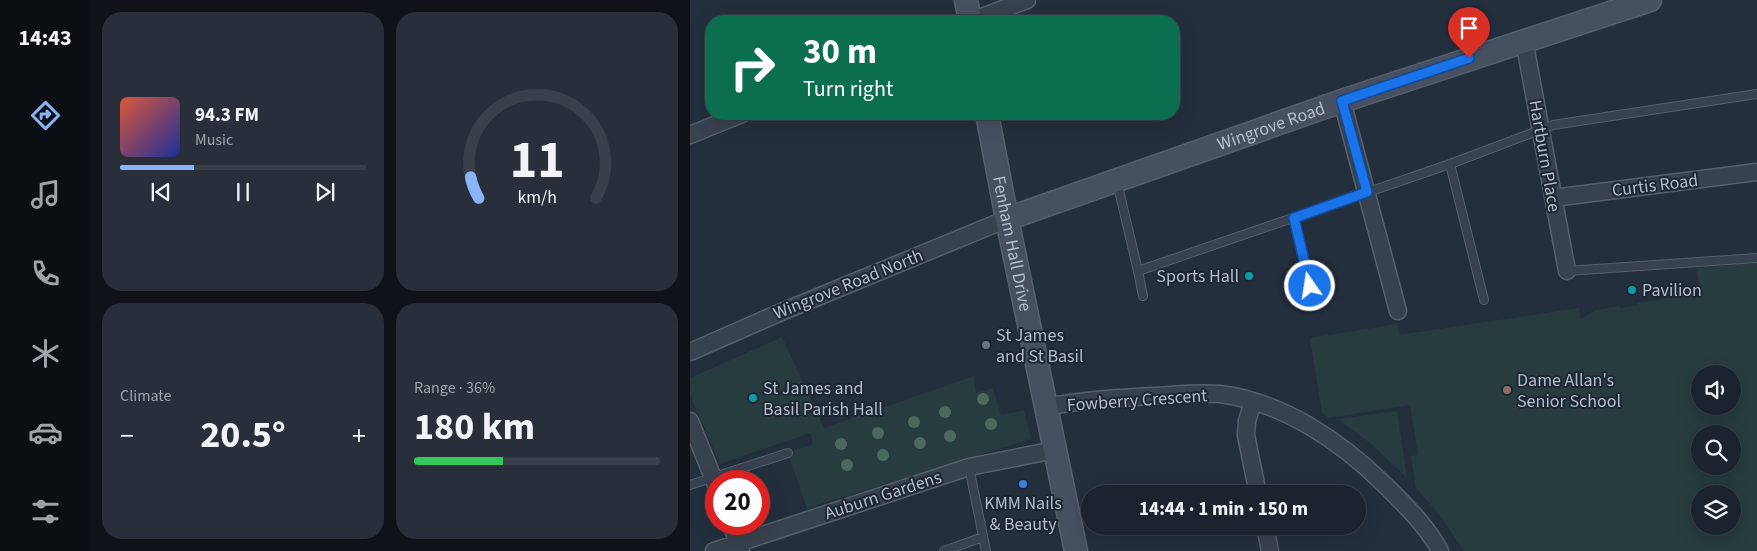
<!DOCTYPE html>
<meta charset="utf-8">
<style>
body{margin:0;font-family:"Source Sans 3",sans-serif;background:#282f3a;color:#f1f3f6;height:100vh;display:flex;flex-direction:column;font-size:19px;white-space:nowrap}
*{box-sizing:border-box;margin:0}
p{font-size:16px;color:#a0a4aa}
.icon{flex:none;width:28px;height:28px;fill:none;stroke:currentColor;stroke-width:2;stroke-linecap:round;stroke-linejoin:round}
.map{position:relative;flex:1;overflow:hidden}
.sheet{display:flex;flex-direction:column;gap:12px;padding:12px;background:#0f1319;width:600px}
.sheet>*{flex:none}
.banner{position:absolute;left:15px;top:15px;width:475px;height:105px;border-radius:20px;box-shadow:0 5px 20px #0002,0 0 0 1px #39404a;background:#0b6e4f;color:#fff;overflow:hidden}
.tools{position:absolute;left:1001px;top:365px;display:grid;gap:10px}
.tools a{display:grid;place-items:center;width:50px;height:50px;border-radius:50%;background:#1b232e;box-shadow:0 5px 20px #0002,0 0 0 1px #39404a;font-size:25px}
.speed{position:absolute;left:15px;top:470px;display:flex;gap:10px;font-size:25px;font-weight:700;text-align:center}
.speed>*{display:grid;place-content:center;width:65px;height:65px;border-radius:50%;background:#1b232e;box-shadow:0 5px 20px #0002,0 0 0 1px #39404a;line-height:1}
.speed .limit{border:8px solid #d22;background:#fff;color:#111}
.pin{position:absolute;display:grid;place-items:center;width:42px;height:42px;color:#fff;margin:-51px -21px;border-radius:50% 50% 50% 0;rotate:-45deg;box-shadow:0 0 5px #0007}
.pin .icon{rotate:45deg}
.me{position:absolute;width:55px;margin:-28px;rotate:347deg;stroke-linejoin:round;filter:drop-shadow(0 0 4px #0008)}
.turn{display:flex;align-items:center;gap:18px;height:105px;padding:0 15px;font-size:22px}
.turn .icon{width:65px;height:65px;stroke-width:2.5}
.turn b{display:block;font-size:35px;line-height:42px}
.big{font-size:38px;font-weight:700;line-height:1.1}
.sheet .widget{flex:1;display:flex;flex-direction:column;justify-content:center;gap:8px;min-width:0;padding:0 18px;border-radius:20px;background:#282f3a}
.sheet .dial{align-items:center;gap:0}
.dial svg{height:130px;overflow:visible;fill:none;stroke:#39404a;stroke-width:7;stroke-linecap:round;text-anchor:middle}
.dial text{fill:#f1f3f6;stroke:none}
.song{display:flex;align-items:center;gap:15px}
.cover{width:60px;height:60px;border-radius:8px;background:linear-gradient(135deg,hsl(10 70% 55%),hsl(230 70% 35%))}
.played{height:5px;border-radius:2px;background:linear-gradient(90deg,#8ab4f8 30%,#39404a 30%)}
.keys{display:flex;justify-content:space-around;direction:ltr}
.heat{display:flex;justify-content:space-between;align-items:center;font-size:28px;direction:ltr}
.charge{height:8px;border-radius:4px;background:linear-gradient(90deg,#34c759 36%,#39404a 0)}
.sheet .tiles{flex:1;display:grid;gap:12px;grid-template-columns:repeat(2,1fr)}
.trip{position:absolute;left:391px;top:485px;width:285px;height:50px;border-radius:25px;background:#1b232e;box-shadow:0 5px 20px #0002,0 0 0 1px #39404a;font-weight:700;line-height:50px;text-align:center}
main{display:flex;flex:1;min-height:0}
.tabs{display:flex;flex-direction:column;width:90px;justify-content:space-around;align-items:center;background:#0b0e12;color:#a0a4aa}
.tabs .icon{width:35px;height:35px}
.tabs .on{color:#8ab4f8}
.tabs b{font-size:22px;color:#f1f3f6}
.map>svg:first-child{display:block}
</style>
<main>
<nav class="tabs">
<b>14:43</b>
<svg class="icon on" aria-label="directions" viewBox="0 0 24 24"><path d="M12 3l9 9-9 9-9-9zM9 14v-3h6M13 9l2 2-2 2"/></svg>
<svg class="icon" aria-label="music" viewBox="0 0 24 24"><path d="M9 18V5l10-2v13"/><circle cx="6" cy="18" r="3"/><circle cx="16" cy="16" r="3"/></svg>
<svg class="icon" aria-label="phone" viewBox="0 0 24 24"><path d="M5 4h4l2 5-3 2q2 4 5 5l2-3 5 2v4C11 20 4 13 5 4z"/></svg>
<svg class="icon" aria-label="climate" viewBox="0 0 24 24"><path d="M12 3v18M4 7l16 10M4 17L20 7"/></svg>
<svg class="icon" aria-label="car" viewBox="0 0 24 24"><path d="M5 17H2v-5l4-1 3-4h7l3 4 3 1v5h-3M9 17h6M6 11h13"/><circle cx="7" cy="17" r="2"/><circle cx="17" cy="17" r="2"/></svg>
<svg class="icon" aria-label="filters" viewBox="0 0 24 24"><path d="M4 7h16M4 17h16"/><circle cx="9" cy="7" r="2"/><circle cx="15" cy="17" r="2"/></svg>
</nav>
<section class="sheet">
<div class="tiles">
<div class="widget">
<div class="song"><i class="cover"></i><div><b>94.3 FM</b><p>Music</p></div></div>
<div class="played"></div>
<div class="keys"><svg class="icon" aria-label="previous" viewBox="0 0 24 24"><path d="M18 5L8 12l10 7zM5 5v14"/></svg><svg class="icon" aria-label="pause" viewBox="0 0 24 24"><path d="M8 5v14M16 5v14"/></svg><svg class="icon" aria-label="next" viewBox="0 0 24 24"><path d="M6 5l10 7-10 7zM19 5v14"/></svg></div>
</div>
<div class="widget dial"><svg viewBox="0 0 100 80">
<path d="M14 69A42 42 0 1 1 86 69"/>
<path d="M14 69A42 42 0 0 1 9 56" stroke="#8ab4f8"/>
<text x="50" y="56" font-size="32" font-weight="700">11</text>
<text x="50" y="72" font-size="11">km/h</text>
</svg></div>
<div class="widget"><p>Climate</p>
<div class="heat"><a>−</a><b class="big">20.5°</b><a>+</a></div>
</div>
<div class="widget"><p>Range · 36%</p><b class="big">180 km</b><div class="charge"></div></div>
</div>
</section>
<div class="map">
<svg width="1067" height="551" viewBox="0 0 1067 551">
<rect width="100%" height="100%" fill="#242f3e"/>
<path fill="#263c3f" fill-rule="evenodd" d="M1067 263V551H774L749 514 726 488 721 456 728 455 720 405 638 418 632 413 620 338 707 324 709 335 889 308 891 319 906 310 930 306V308L948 305V303L1008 293V290H1010L1006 268ZM1010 374H1042V406H1010ZM1010 434H1042V466H1010ZM1010 494H1042V526H1010Z
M92 337 134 428 284 376 286 393 303 388 311 415 334 410 341 439 117 508 98 453 123 444 120 433 30 464 0 395V378Z
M707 411 717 478 680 443 648 419Z"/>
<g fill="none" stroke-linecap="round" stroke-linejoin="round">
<g stroke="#565f6c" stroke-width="10">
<path id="lane" d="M760 164 794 300
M427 182 448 271 760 164 863 125 1067 94
M604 218 624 304
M448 271 453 296
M877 271 1067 258
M279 467 296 551
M0 485 98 453
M254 551 293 537"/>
</g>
<g stroke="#565f6c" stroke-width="19">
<path id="street" d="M281 21 337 0
M834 40 877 271
M652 101 708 311
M0 135 52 114
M863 198 1067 172
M0 352 89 313 317 219
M563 402 557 421 556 435 568 494
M356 407C392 400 426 398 462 396 484 395 508 392 530 394 593 402 650 441 694 484 713 503 738 527 750 551
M0 421 26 485
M41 524 51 551
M575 526 580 551
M24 551 279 467 365 450"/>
</g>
<g stroke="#565f6c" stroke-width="25">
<g id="secondary">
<path d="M276 0 280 21"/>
<path id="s1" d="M297 114 317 219 386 551"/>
<path id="s2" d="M317 219 652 101 960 0"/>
</g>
</g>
<use href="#lane" stroke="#38414e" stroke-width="8"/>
<use href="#street" stroke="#38414e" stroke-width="16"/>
<use href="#secondary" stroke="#465061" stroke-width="22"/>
</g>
<g fill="#4b6a5d">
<circle cx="293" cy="399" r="6"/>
<circle cx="255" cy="412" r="6"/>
<circle cx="224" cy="422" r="6"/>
<circle cx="301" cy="424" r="6"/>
<circle cx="188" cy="433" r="6"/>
<circle cx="260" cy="436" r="6"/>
<circle cx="230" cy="443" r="6"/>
<circle cx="151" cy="444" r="6"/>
<circle cx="193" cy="455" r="6"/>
<circle cx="157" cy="465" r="6"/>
</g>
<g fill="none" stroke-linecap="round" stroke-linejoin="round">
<g stroke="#114b97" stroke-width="12">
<path id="route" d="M620 286 604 218 677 192 652 101 779 58"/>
</g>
<use href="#route" stroke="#1a73e8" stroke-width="9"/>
</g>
<g fill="#0f9aa8" stroke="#1d2633" stroke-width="2">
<circle cx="559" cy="276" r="5"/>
<circle cx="942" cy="290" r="5"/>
<circle cx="63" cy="398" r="5"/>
</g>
<circle fill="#6b7280" stroke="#1d2633" stroke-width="2" cx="296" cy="345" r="5"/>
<circle fill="#8d6e63" stroke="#1d2633" stroke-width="2" cx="817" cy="390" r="5"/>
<circle fill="#3f7fe0" stroke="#1d2633" stroke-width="2" cx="333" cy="484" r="5"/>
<g text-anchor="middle" stroke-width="4" stroke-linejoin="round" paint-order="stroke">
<g font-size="18" fill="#b4bcc9" stroke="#1d2633">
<text dy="6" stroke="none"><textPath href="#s2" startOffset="280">Wingrove Road</textPath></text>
<text transform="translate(855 156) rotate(80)" y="6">Hartburn Place</text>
<text transform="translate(965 185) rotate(-7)" y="6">Curtis Road</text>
<text dy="6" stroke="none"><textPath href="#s1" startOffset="132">Fenham Hall Drive</textPath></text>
<text transform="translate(158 284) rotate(-22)" y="6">Wingrove Road North</text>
<text transform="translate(447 400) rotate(-4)" y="6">Fowberry Crescent</text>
<text transform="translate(193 495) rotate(-18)" y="6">Auburn Gardens</text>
</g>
<g font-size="18" fill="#b4bcc9" stroke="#1d2633" text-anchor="start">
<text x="549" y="282" text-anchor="end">Sports Hall</text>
<text x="952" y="296">Pavilion</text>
<text x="306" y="341">St James<tspan x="306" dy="21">and St Basil</tspan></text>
<text x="827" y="386">Dame Allan's<tspan x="827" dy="21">Senior School</tspan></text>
<text x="73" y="394">St James and<tspan x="73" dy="21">Basil Parish Hall</tspan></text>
<text x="333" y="509" text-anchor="middle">KMM Nails<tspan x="333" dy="21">&amp; Beauty</tspan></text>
</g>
</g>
</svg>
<div class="tools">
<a><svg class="icon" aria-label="sound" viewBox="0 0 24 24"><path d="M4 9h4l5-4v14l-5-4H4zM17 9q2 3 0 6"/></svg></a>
<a><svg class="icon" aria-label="search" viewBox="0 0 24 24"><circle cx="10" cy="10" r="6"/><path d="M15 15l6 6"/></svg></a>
<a><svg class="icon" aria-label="layers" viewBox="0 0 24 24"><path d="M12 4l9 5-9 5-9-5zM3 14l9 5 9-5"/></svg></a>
</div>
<div class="speed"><div class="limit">20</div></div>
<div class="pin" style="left:779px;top:58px;background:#d93025"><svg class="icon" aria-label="arrive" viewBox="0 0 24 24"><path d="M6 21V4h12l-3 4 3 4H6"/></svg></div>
<svg class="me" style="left:620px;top:286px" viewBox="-20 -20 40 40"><circle r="17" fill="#1a73e8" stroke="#fff" stroke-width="3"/><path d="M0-11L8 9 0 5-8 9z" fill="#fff"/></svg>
<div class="trip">14:44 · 1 min · 150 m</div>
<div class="banner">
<div class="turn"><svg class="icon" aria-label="right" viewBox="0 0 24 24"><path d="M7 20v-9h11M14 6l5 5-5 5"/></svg><div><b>30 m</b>Turn right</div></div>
</div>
</div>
</main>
